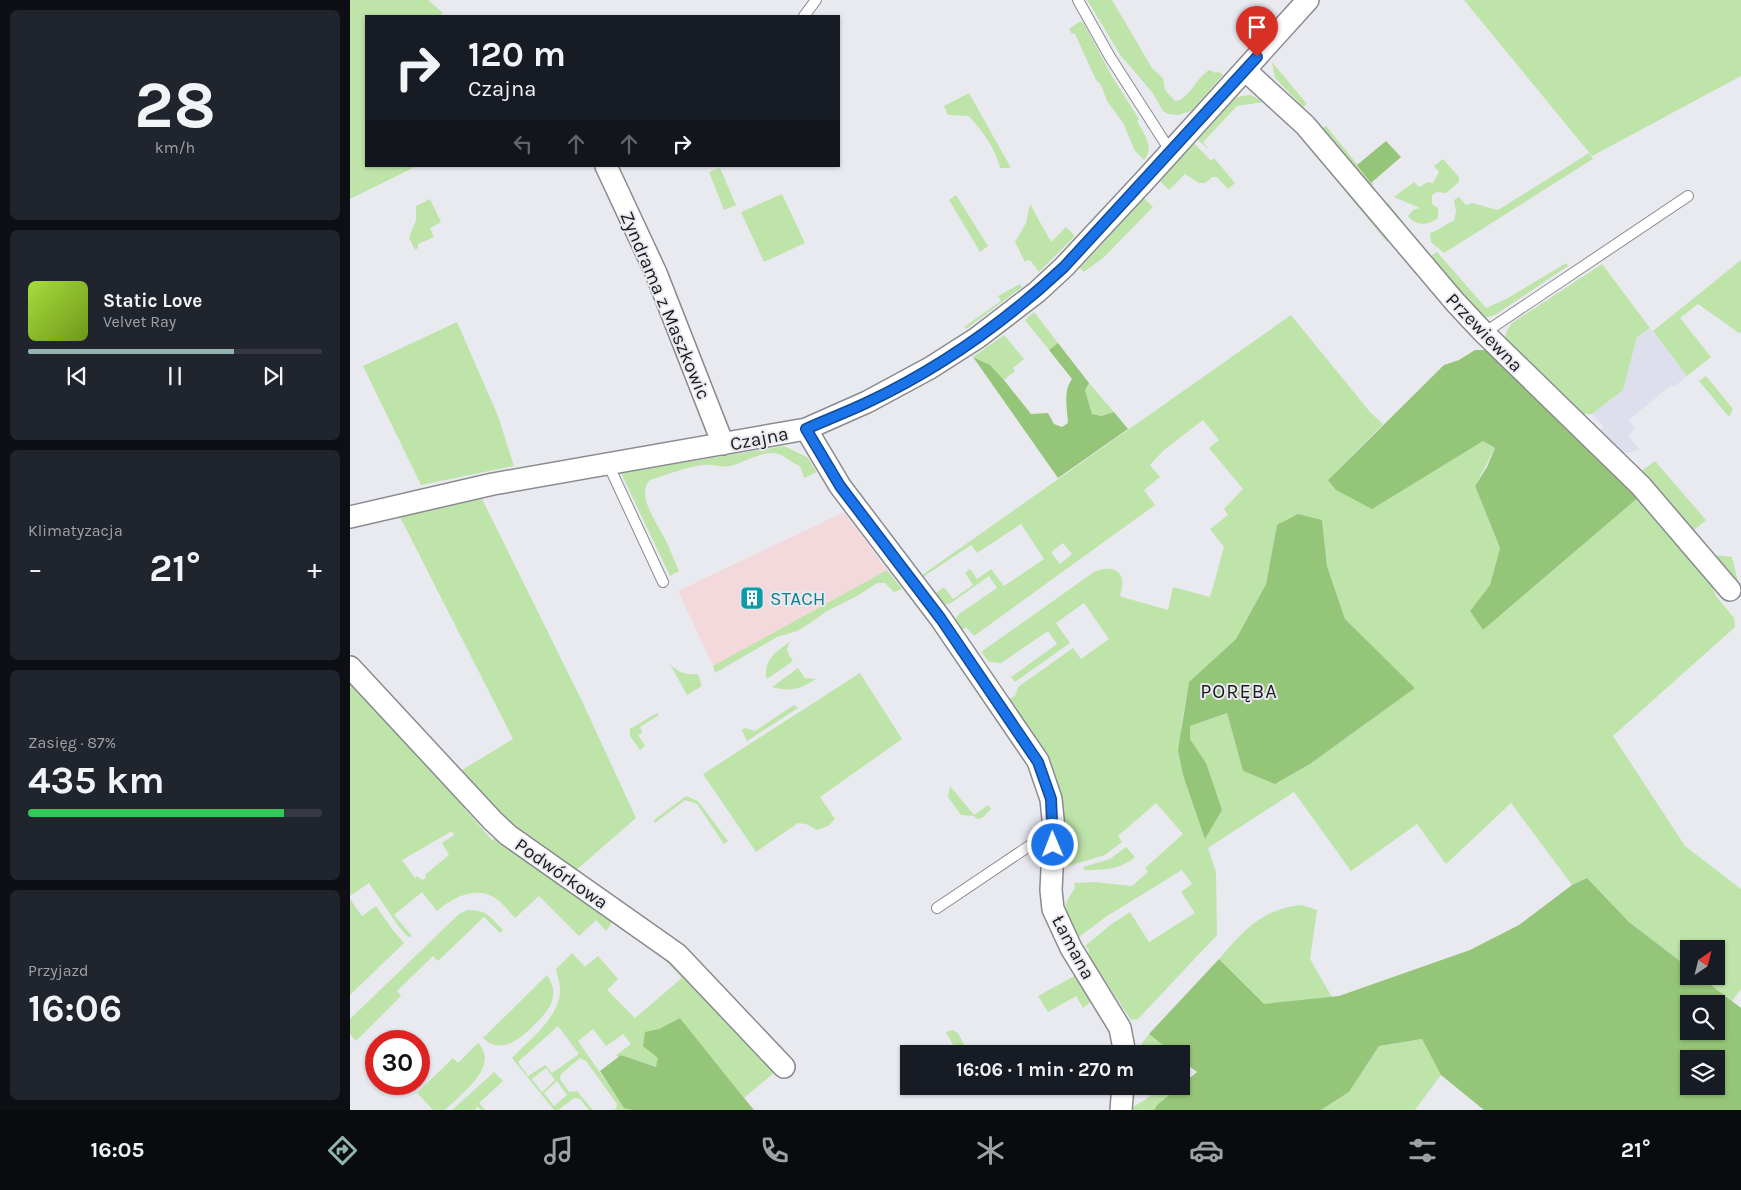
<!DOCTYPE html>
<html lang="pl">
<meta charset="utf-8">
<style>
body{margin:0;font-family:Karla,sans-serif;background:#20242c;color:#f1f3f6;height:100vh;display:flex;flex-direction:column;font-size:19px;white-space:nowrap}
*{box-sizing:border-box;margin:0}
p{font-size:16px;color:#9ea1a6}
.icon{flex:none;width:28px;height:28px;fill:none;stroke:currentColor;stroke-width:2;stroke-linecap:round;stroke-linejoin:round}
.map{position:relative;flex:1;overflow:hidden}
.details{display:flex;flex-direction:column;gap:10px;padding:10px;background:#0d0f14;width:350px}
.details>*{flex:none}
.banner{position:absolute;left:15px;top:15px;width:475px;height:152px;border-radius:0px;box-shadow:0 1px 4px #0004;background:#171b24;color:#f1f3f6;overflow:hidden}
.needle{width:32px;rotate:35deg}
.buttons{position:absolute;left:1330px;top:940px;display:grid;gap:10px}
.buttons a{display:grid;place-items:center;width:45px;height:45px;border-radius:0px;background:#171b24;box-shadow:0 1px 4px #0004;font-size:25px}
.speed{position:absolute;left:15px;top:1030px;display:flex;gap:10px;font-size:25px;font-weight:700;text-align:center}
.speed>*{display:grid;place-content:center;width:65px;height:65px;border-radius:50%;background:#171b24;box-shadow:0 1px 4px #0004;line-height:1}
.speed .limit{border:8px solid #d22;background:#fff;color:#111}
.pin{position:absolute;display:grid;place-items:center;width:42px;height:42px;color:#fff;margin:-51px -21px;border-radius:50% 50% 50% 0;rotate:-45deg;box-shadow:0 0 5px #0007}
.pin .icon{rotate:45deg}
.me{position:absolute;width:55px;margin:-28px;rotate:359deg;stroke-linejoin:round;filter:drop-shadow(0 0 4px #0008)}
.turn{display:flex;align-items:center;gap:18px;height:105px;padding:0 20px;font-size:22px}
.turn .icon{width:65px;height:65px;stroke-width:2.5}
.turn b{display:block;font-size:35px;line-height:42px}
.lanes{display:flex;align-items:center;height:48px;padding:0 20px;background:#0003;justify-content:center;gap:25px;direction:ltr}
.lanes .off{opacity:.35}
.big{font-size:38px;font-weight:700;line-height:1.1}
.details .card{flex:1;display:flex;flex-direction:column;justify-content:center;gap:8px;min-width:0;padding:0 18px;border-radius:8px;background:#20242c}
.details .dial{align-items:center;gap:0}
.dial b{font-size:65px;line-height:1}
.song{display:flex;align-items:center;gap:15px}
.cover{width:60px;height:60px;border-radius:8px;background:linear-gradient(135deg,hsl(80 70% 55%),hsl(80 70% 35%))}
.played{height:5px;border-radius:2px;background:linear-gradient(90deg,#92b4af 70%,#363941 70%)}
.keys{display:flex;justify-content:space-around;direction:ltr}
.heat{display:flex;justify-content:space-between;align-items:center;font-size:28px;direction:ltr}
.charge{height:8px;border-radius:4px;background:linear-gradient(90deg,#34c759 87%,#363941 0)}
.trip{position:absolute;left:550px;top:1045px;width:290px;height:50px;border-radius:0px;background:#171b24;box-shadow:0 1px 4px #0004;font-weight:700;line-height:50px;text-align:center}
.dock{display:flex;height:80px;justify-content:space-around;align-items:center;background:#090b0e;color:#9ea1a6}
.dock .icon{width:35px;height:35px}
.dock .on{color:#92b4af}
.dock b{font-size:22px;color:#f1f3f6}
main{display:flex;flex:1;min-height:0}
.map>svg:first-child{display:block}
</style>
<main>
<section class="details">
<div class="card dial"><b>28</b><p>km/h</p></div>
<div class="card">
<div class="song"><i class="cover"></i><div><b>Static Love</b><p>Velvet Ray</p></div></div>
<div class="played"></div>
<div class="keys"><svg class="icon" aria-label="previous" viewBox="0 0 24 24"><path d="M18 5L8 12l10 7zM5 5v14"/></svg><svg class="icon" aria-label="pause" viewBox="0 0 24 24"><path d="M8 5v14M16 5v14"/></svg><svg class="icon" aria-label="next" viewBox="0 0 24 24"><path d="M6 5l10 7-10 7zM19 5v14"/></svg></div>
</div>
<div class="card"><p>Klimatyzacja</p>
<div class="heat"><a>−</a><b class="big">21°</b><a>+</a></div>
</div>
<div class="card"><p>Zasięg · 87%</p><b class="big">435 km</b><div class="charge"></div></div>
<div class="card"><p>Przyjazd</p><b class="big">16:06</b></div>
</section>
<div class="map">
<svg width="1391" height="1110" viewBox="0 0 1391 1110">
<rect width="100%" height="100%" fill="#e9eaf0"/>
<path fill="#f4d9dc" d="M494 512 537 570 363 666 328 591Z"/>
<path fill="#dddfec" d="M1300 328 1337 376 1324 387 1321 385 1279 420 1285 429 1278 436 1290 450 1267 455 1250 434 1253 426 1242 414 1273 390 1287 337Z"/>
<path fill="#bee4a9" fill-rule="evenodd" d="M0 0H78L93 13 89 16H16V166H67L0 199Z
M737 0H762L802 68 813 78 815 90 825 101C838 101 846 78 859 70L866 73 868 71 873 75 841 111 828 115 818 114 813 111 802 92 771 56Z
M1114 0H1391V76L1242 156Z
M729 22H733L763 78 789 119 787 121C794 134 805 147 794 160L785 151 773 123 757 101 751 85 746 80 725 34 721 33 719 29Z
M922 62 957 104 953 107 925 78Z
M619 93 661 168H650C645 147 632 131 619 116L598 115 594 106Z
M901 95 914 102 887 106 853 142 859 150 848 140 884 99 891 96Z
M976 126 1024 185 1016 187 969 131Z
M956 134 1043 238 1037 242 950 137Z
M844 143 861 161 864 158 885 183 878 189 867 177H862L855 183H849L835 174 819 190 810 181Z
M1239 153 1243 159 1094 253 1081 242 1080 233C1092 229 1095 224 1104 221L1106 211 1104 200 1109 197 1116 205 1122 203 1148 210Z
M1093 159 1109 177V182L1096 193 1087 192 1082 195V204L1088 208V218C1078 226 1066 226 1058 216L1063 210 1070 208 1044 197 1064 182 1069 187 1078 182 1083 183 1089 172 1084 166Z
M370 168 386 205 374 210 359 172Z
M432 194 455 243 414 262 391 212Z
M606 195 638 246 630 252 599 200Z
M794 198 803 207 753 258 734 272 730 268Z
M80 199 91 222 80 228 84 237 68 244V248L65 250 59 238 66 220V206Z
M1037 202 1081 256 1087 252 1136 308 1158 298 1216 263 1218 266 1145 315 1134 318 1034 209Z
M680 204 701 242 716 227 725 236 689 272 681 261 677 260 675 262 665 242 676 223Z
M1391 260V332L1389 333 1348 304 1330 318 1361 357 1337 376 1303 331Z
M1252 264 1300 328 1287 337 1273 390 1242 414H1229L1155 342C1155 334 1157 329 1162 323Z
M670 284 672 287 616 329 614 327 651 301 648 296Z
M684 312 708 343 699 350 675 320Z
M941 315 1020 412 1033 424 978 480 1106 456 1133 441 1145 448 1125 486 1150 548 1140 585 1120 611 1133 630 1290 496 1358 575 1366 596 1384 618 1385 627 1263 736 1335 846 1391 889V989L1382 1001 1349 976H1366V949H1339V968L1279 922 1237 878 1222 885 1161 803 1096 864 1067 824 1001 871 944 792 858 848 866 872 867 935 788 1019 781 1020 738 955 739 950 735 946 763 923 780 912 799 942 845 913 831 892 842 884 832 870 757 916 729 937 727 934 723 937C713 913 710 910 725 888L724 883 744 882 782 886 798 872 795 868 833 834 806 803 768 836 772 842 755 855 722 865 719 866 714 860 710 817 658 699 665 696 668 687 723 648 731 659 759 639 734 603 706 623 720 643 665 682 661 677 707 644 698 631 651 663 639 662 631 652 744 572C765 563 778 573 770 595L772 597 818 610 823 587 860 597 874 547 860 529 878 515 874 509 893 489 859 448 869 440 853 420 814 450 800 465 810 477 794 490 805 505 624 636 616 627 612 630 605 620 609 614 647 588 639 576 601 603 593 605 585 594 594 587 603 599 623 585 615 573 620 569 627 579 641 569 654 586 694 559 671 524 627 553 621 545 573 577 572 575ZM972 520 977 566 995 619 1065 688 960 764 925 784 893 771 877 713 840 726V739L856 763V838L833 775 831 727 839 682 886 639 916 584 927 525ZM713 543 722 554 710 564 701 552Z
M107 322 148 416 164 466 71 485 13 366Z
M654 335 674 359 663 368 665 371 654 380 640 365 623 357Z
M1356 376 1383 409 1379 417 1349 381Z
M739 383 764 412 750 416 742 414 735 390Z
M434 446 457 457 467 472 454 478 450 466C440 463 434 453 423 453 407 453 394 463 380 466 371 468 362 464 353 465 335 467 317 475 300 480 284 496 311 528 318 545 322 554 325 563 329 571L320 576 271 473Z
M1305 461 1356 520 1343 531 1290 472Z
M132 499 231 699 286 818 225 871 166 830 107 773 163 739 50 517Z
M1364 555 1382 557 1388 582 1382 579Z
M537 570 552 589 544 592 535 583H527L507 596 477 611 459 624 447 631 427 637 365 673 363 666Z
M440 642C435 650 438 653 443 661L417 679C412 662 427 650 440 642Z
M320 664C329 673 335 675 348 674L352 686 337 695Z
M448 668 455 678 466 679C451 689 440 692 422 687Z
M510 673 552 739 470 797 485 819 478 826 467 830 456 824 448 823 406 852 353 774Z
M0 682 115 807 114 808 142 840 146 838 262 922 256 931 246 920 229 936 189 896 165 918C160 913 155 906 149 901 129 884 104 896 87 911L72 892 44 915 62 936 58 937 49 927 19 883 0 896ZM102 831 104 835 92 843 99 855 75 875 76 878 72 880 67 876 65 878 52 860Z
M444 705 448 708 397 741 392 730 395 728 405 731Z
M307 713 309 715 290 727 292 733 288 735 295 746 290 750 280 736V729Z
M600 786 624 815 638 805 641 809 632 818 627 819 624 816 611 815 598 797Z
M336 796 348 801 378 841 374 844 347 804 335 800 305 823 304 820Z
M776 847 785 857C769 870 755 870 735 870L733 867 760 859Z
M0 899 12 916 26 906 42 929 54 943 0 995Z
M952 905 967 910 960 959 982 997 914 1005 869 959C894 930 912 909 952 905Z
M117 910C138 910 139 916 153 930L150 933 134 917 88 961 83 956 47 991 51 996 6 1041 0 1034V1019L109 914Z
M222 953 235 967 248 956 268 979 257 990 285 1018 332 978 308 953C353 987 384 1034 425 1072L394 1098 330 1018 309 1029V1058L306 1067 271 1055 268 1057 266 1055 281 1044 273 1034 256 1046 243 1029 228 1041 274 1107 282 1110H263L266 1109 267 1104 236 1061 230 1058 211 1074 210 1079 219 1092 227 1091 243 1110H239L230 1099 224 1098 208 1110H204L162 1058C179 1040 208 1019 210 992 211 985 207 976 206 969ZM208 1026 229 1054 202 1073 195 1065 178 1076 168 1062ZM196 1068 205 1080 192 1092 182 1079ZM207 1081 217 1095 204 1106 194 1093Z
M728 974C744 998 766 1023 768 1054H764V1042L742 1001 733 1008 726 996 698 1012 688 996Z
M197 975C202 982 204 989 203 997 201 1009 191 1018 183 1026 170 1039 151 1055 133 1038Z
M603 1030 608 1033 619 1054H608L596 1032Z
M799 1034 824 1054H794L790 1046Z
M1072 1039 1091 1075 1065 1110H971L999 1092 1029 1046Z
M128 1043C151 1066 109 1096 95 1110H83L67 1093 103 1058 108 1063Z
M144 1072 153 1081 129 1103 135 1110H131L128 1107 124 1110H102Z
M806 1086H830L807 1105 804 1110H779C787 1103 804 1098 806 1086Z"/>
<path fill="#95c578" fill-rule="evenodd" d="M1036 141 1051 157 1021 183 1007 165Z
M708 343 739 383 735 390 742 414 751 416 764 412 778 429 708 478 623 357 640 365 654 380 681 414 698 413 704 424 712 427 718 423C717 408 713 391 722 379L699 350Z
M1125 350H1135L1147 356 1290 496 1133 630 1120 611 1140 585 1150 548 1125 486 1137 467 1145 448 1133 441 1022 509 986 490 978 480 1094 365 1109 360Z
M948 514 972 520 977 566 995 619 1065 688 960 764 925 784 893 771 877 713 840 726V739L856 763 872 810 855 839 833 775 828 750 839 682 886 639 916 584 927 525Z
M1237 878 1279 922 1339 968V976H1349L1391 1008V1110H1134L1091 1075 1072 1039 1029 1046 999 1092 971 1110H804L807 1105 847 1072 831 1060V1054H824L799 1034 869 959 914 1004 989 996 1120 950 1169 925 1222 885ZM1339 1004H1366V1031H1339ZM1339 1059H1366V1086H1339Z
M330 1018 394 1098 404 1110H282L274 1108 250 1071 271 1055 306 1067 308 1058 293 1046 295 1032 309 1029Z"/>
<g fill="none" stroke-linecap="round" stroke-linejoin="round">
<g stroke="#8a8b90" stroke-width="12">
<path id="service" d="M728 0 760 57 821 152
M454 16 466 0
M1134 333 1338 196
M258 464 313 582
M587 908 703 830"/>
</g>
<g stroke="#8a8b90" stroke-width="24">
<path id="minor" d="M895 70 955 125 1105 302 1134 333 1291 486 1380 590
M256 166 306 273 373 444
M456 429 490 486 591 619 688 761 701 799 704 829 701 890 703 909 721 948 770 1028 775 1054
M0 517 143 484 456 429 517 402 580 368 627 338 687 292 714 267 796 179 958 0
M0 667 143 821 158 835 327 954 434 1067
M771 1110 773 1086"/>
</g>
<use href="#service" stroke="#fff" stroke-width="10"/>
<use href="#minor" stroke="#fff" stroke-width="21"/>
</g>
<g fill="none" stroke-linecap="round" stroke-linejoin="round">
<g stroke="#114b97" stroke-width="12">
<path id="route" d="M703 845 701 799 688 762 591 619 490 486 456 429C476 420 497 412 516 403 589 369 656 321 714 267L907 57"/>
</g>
<use href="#route" stroke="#1a73e8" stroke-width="9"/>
</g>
<defs>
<g id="building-square" transform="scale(1.25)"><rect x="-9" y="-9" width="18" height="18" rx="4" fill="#0f9aa8" stroke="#e9eaf0"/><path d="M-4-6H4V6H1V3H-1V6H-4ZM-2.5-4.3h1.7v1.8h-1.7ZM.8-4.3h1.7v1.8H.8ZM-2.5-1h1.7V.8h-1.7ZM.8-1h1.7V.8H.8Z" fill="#fff"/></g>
</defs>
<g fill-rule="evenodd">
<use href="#building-square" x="402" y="598"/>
</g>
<g text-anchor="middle" stroke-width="4" stroke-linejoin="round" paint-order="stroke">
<g font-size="19" fill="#1b1b1d" stroke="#e9eaf0">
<text transform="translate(316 305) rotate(67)" y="7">Zyndrama z Maszkowic</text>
<text transform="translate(1135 332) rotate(46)" y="7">Przewiewna</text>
<text transform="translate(409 438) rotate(-11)" y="7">Czajna</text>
<text transform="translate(212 873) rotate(35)" y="7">Podwórkowa</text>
<text transform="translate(724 947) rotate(62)" y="7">Łamana</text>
</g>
<g font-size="19" fill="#0d838f" stroke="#e9eaf0" text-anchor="start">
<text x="420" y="605">STACH</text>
</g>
<g font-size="20" letter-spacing="1" fill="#1b1b1d" stroke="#e9eaf0">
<text x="889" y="698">PORĘBA</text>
</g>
</g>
</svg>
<div class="buttons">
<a><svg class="needle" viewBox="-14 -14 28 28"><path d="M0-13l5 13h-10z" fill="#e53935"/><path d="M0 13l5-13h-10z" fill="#9ea1a6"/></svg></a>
<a><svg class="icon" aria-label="search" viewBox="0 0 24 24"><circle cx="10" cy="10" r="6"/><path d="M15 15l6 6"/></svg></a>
<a><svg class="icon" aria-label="layers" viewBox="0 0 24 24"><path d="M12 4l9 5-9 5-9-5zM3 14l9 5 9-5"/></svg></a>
</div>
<div class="speed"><div class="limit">30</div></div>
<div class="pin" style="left:907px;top:57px;background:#d93025"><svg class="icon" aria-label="arrive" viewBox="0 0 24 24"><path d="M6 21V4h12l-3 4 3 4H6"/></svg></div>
<svg class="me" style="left:703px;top:845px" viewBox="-20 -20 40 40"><circle r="17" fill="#1a73e8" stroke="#fff" stroke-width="3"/><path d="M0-11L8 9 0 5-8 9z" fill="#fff"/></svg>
<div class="trip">16:06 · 1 min · 270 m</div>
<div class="banner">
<div class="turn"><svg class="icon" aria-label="right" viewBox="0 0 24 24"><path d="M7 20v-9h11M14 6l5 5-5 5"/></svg><div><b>120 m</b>Czajna</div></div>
<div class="lanes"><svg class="icon off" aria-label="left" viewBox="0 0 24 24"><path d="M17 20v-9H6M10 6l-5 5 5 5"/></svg><svg class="icon off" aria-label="ahead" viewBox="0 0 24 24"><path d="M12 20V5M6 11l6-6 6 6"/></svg><svg class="icon off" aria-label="ahead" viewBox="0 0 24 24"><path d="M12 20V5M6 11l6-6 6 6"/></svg><svg class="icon" aria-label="right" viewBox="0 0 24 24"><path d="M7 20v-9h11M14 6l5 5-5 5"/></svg></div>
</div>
</div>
</main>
<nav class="dock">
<b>16:05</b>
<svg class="icon on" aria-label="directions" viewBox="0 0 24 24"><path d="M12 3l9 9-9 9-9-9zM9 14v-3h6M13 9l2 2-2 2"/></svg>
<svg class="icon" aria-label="music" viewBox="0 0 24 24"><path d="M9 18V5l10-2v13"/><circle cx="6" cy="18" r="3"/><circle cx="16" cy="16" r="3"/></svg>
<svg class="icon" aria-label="phone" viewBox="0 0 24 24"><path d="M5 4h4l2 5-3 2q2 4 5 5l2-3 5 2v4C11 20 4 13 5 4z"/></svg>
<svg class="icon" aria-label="climate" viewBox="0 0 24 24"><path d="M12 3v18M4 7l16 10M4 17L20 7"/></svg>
<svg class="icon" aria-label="car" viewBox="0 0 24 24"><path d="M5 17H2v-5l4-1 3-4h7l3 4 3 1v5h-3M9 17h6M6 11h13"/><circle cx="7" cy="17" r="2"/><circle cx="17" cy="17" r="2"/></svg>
<svg class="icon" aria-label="filters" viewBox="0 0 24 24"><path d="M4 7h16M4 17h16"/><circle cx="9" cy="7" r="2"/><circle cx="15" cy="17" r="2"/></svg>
<b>21°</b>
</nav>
